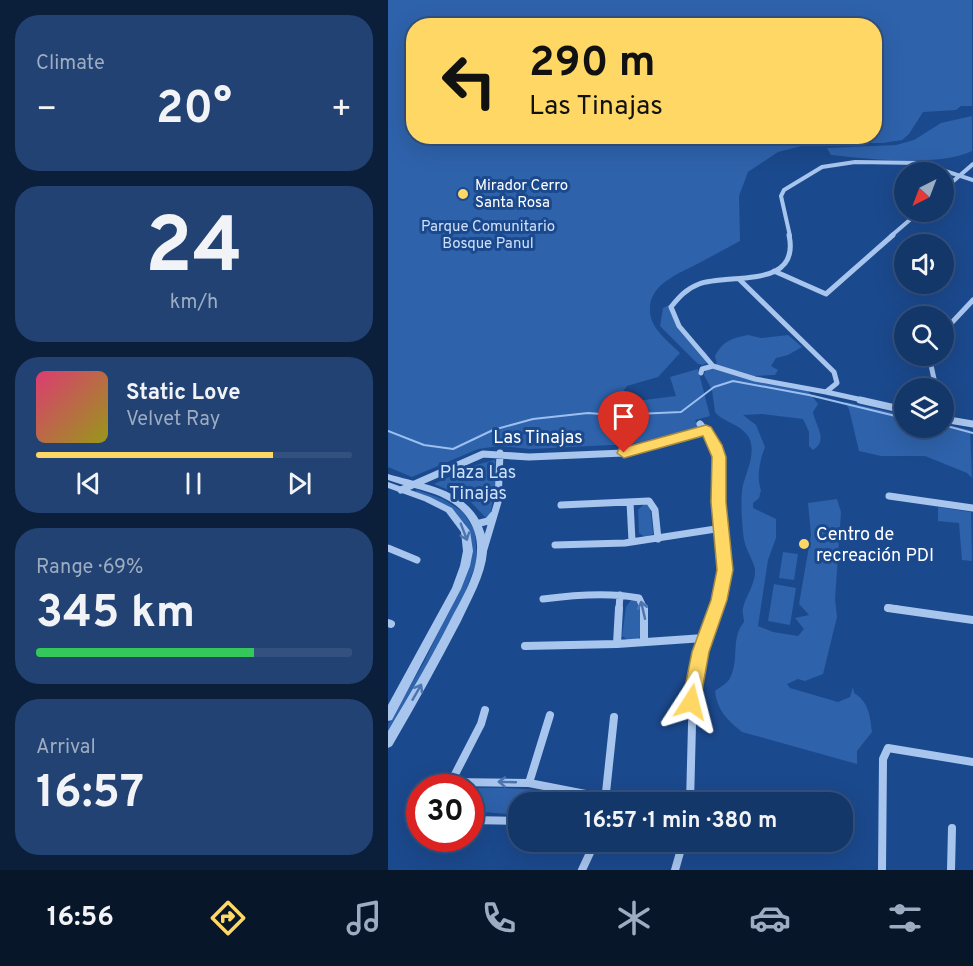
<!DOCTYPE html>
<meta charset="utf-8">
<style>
body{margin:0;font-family:Overpass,sans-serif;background:#214272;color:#f1f3f6;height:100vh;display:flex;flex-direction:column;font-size:22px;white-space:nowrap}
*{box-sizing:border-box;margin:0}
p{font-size:20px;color:#9dacc1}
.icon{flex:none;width:33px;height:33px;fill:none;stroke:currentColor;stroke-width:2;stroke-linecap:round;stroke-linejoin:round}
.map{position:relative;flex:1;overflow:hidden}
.side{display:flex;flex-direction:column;gap:15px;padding:15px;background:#0b1e3a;width:388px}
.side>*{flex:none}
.guide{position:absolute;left:18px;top:18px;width:476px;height:126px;border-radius:24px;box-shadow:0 6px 24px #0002,0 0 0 2px #33517e;background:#ffd765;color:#111;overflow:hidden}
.needle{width:39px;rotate:222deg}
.controls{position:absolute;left:506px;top:162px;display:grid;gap:12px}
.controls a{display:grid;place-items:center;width:60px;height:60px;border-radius:50%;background:#14376a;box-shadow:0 6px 24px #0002,0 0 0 2px #33517e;font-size:30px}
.speed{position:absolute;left:18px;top:774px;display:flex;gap:12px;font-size:30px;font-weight:700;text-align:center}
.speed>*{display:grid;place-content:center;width:78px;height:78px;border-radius:50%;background:#14376a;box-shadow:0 6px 24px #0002,0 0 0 2px #33517e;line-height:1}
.speed .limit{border:9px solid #d22;background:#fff;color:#111}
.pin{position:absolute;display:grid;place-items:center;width:51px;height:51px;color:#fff;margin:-62px -26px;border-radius:50% 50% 50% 0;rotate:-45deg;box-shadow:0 0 6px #0007}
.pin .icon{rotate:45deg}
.me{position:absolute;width:66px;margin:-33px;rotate:9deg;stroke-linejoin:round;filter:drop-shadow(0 0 4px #0008)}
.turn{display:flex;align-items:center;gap:21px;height:126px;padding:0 24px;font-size:27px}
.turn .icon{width:78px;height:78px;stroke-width:2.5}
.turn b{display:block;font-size:42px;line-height:51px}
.big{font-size:45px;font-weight:700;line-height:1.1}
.side .tile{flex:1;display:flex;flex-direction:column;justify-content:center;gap:9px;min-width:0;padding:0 21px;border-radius:24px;background:#214272}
.side .dial{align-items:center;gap:0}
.dial b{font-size:78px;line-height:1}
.song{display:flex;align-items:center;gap:18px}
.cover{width:72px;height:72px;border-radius:9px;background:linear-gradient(135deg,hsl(340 70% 55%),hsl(60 70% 35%))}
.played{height:6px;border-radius:3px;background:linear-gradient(90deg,#ffd765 75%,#33517e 75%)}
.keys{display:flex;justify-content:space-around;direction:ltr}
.heat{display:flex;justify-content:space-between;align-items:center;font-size:33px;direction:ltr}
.charge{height:9px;border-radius:4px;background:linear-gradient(90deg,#34c759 69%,#33517e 0)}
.trip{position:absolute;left:120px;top:792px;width:345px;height:60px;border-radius:24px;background:#14376a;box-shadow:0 6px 24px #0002,0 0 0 2px #33517e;font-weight:700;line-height:60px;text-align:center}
.tabs{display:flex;height:96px;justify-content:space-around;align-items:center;background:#08162a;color:#9dacc1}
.tabs .icon{width:42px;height:42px}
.tabs .on{color:#ffd765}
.tabs b{font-size:27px;color:#f1f3f6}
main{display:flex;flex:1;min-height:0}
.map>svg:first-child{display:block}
</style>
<main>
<section class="side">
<div class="tile"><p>Climate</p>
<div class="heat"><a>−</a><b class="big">20°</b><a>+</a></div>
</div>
<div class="tile dial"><b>24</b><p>km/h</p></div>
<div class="tile">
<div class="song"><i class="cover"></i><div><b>Static Love</b><p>Velvet Ray</p></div></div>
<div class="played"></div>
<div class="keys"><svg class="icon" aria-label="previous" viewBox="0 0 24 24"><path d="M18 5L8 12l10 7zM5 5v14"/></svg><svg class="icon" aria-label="pause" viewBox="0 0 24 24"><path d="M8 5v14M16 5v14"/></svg><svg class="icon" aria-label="next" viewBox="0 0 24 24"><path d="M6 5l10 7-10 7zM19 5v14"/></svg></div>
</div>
<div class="tile"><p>Range · 69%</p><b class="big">345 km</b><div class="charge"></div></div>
<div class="tile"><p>Arrival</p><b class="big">16:57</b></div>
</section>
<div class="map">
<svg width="585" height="870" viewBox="0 0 585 870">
<rect width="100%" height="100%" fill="#1b498d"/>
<path fill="#2e62ab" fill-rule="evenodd" d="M0 0H584V106H573L568 110 535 112 521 134 514 140 495 143H425L390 152 360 172 351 196 352 241C338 248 325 256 311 263 291 274 255 285 263 318 267 332 282 343 292 353L270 377 239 386 234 393 239 399 256 400 288 396 282 377 310 369 322 416 307 420 311 427 244 444 142 449 111 446 90 449 24 477 0 467ZM26 26H486V136H26Z
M584 116V151C552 167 479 159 443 155L439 148 508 145 526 140 553 123Z
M283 304 292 329 318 353 323 361 315 365 310 364 272 326 275 308Z
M360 335 373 338 400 335 414 347 400 355 388 358 383 366 390 370 387 375 366 376 329 365 327 356C335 341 344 338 360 335Z
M324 367 420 391 430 404 425 412C427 425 441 440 425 450L421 446V432L415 419 374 414 355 415 368 425 377 447C372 460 368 477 373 490L371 498 365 503V508L388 519V538L380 560 370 626 385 632 410 636 416 629 407 618 421 615 411 604 423 535 420 503 449 499 453 512 447 599 449 617 435 674 417 681 410 679 399 684 402 688 450 702 462 697 465 687 466 693C481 702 482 716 484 732L469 751V764L354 732C339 720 329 710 327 691 332 687 340 683 342 678 352 659 342 639 356 622 356 618 354 612 355 608 358 595 368 584 367 569 365 559 357 549 356 539 354 527 352 497 355 485 359 470 369 451 360 436 351 423 336 423 327 412L324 390 316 375 317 370Z
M457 402 516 415V428H555V424L582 430 584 478 579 473 537 456H493L471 451 461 409Z
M107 460 108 480 102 518H98L78 497 46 484 84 466Z
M29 490 55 499 75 512 87 531 89 561 73 603 0 736V724L36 662 78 575 80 532 77 524 64 509 26 492Z
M256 504 262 506 265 532V534L257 537 251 533 250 510Z
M550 507 583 512 584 561 574 560 571 523 550 521Z
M395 552 410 554 406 580 391 578Z
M386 584 408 588 402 625 380 621Z
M243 600 249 601 252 606V636L251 639 240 640 234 636 238 607Z
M82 788C119 787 175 789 208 802H130V815L83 811Z"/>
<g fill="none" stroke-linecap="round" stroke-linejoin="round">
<path stroke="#9bbff0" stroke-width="2" d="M555 425 585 433
M0 431 36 445 65 449 105 430 145 419 200 413 226 415 293 412 326 387 345 381 421 395 516 418"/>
<path stroke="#a8c5ee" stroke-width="4" d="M555 190 585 164
M402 236 393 196 396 190 434 167 467 162 533 163 585 180
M503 236 531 212"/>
<path stroke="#a8c5ee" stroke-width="5" d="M386 271 438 294 505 235
M555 332 585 300
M541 356 548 388
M325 366 291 326 283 307C291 297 298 289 311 284 341 273 413 290 401 235
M313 373 314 369 325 366 367 379 438 392 449 383 446 372 352 280
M438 392 479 401"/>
<path stroke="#a8c5ee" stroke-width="7" d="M472 400 516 410
M555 407 561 420
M555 419 585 424
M312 424C320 434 328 443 331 456 334 471 330 488 331 503 333 542 341 571 327 609
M13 490 95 454 141 457 236 453 318 430
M501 496 585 508
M242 502 244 541
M173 505 261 501 267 510 270 539
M88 524 100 521 105 515
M167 545 237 543 334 528
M0 548 29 560
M96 549 110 502 112 453
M155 599C185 595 221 592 251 598L256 609
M500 608 509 609
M231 609 232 595"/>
<path stroke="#a8c5ee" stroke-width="8" d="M256 608V641
M500 608 585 620
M0 623 3 624
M229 644 231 608
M137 646 229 644 316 638
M63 782 141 783 218 798
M141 783 162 715
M60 788 93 724 97 710
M217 802 226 717
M302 802 305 687 312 652 328 608
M82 820 130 821
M194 870 207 842
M287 870 295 842
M494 870 495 759 500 748 585 762
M563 870 564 828"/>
<path fill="#a8c5ee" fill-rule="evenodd" d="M0 474C26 482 60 486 80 506 92 517 100 536 99 552 97 576 83 599 73 621 51 663 28 705 4 746L0 748V731C22 694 44 657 63 619 74 598 89 574 89 550 90 535 83 519 72 509 53 491 24 489 0 480Z
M0 482 42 497 64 508 82 531 85 551 82 566 73 589 4 720 0 721V705L64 588 72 566 75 551 73 532 58 512 36 501 0 488Z"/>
</g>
<defs><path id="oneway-shaft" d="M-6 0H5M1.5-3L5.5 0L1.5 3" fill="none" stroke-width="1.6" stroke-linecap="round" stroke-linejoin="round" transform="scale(1.5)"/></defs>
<g stroke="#4c74af">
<use href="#oneway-shaft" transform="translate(76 532) rotate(69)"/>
<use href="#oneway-shaft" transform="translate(255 610) rotate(-103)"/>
<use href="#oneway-shaft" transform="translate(29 692) rotate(-60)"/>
<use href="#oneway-shaft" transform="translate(119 782) rotate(-178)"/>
</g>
<path fill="#ffd765" stroke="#a68c42" stroke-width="1.5" d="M318 425 323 427 334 445 338 457V502L345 570 339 600 321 652 312 702 309 708 303 711 297 708 294 702 304 652 323 600 329 570 323 502 324 457 315 436 236 458 229 453 231 449Z"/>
<g fill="#ffd765" stroke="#1b498d" stroke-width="2">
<circle cx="75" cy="194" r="6"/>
<circle cx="416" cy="544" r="6"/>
</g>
<g text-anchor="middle" stroke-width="6" stroke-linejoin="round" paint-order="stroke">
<g font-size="15" fill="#fff" stroke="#1b498d" text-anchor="start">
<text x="87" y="190">Mirador Cerro<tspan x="87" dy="17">Santa Rosa</tspan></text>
</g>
<g font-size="15" fill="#cee0fa" stroke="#1b498d">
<text x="100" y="231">Parque Comunitario<tspan x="100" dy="17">Bosque Panul</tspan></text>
</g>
<g font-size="18" fill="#fff" stroke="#1b498d">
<text x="150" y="443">Las Tinajas</text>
</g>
<g font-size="18" fill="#cee0fa" stroke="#1b498d">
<text x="90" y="478">Plaza Las<tspan x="90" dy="21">Tinajas</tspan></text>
</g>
<g font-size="18" fill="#fff" stroke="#1b498d" text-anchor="start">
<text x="428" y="540">Centro de<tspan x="428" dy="21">recreación PDI</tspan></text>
</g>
</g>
</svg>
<div class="controls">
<a><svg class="needle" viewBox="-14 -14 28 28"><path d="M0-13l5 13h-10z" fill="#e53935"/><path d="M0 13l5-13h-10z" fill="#9dacc1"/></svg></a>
<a><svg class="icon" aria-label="sound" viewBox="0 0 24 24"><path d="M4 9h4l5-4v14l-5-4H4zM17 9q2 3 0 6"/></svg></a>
<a><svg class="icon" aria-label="search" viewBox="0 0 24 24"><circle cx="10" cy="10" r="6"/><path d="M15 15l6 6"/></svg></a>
<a><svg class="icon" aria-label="layers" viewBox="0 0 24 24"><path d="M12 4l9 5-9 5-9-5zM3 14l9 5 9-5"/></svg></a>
</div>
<div class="speed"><div class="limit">30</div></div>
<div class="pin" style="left:236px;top:453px;background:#d93025"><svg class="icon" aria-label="arrive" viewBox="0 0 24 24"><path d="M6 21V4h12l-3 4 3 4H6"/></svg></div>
<svg class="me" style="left:303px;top:702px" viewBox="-20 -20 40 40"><path d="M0-17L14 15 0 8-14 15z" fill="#ffd765" stroke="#fff" stroke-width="4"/></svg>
<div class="trip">16:57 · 1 min · 380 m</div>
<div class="guide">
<div class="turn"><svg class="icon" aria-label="left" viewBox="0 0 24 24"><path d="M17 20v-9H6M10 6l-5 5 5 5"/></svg><div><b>290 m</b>Las Tinajas</div></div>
</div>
</div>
</main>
<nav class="tabs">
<b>16:56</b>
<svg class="icon on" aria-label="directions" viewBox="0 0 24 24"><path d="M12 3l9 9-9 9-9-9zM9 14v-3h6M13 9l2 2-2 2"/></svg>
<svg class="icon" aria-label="music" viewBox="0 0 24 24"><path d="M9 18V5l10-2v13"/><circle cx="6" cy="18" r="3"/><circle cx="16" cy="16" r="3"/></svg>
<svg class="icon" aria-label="phone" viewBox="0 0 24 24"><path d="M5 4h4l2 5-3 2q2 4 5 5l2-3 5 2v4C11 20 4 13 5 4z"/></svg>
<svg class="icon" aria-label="climate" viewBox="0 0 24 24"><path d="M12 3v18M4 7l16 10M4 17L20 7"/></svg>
<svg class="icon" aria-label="car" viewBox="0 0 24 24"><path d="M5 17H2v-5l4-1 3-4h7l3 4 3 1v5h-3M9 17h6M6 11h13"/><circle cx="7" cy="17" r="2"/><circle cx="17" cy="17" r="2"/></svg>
<svg class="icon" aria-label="filters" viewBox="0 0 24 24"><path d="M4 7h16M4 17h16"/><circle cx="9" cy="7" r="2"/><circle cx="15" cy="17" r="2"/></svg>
</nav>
